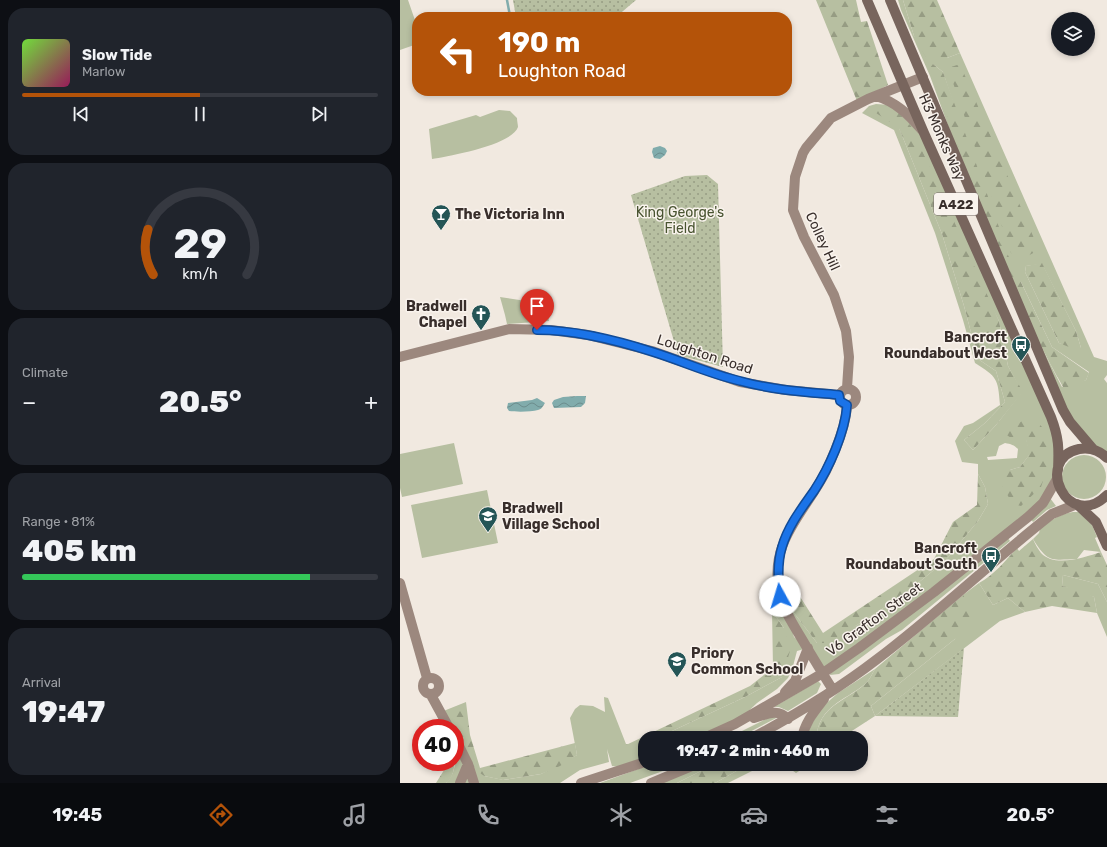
<!DOCTYPE html>
<meta charset="utf-8">
<style>
body{margin:0;font-family:Rubik,sans-serif;background:#20242c;color:#f1f3f6;height:100vh;display:flex;flex-direction:column;font-size:15px;white-space:nowrap}
*{box-sizing:border-box;margin:0}
p{font-size:13px;color:#9ea1a6}
.icon{flex:none;width:22px;height:22px;fill:none;stroke:currentColor;stroke-width:2;stroke-linecap:round;stroke-linejoin:round}
.map{position:relative;flex:1;overflow:hidden}
.side{display:flex;flex-direction:column;gap:8px;padding:8px;background:#0d0f14;width:400px}
.side>*{flex:none}
.hud{position:absolute;left:12px;top:12px;width:380px;height:84px;border-radius:16px;box-shadow:0 2px 6px #0003;background:#b45309;color:#fff;overflow:hidden}
.buttons{position:absolute;left:651px;top:12px;display:grid;gap:8px}
.buttons a{display:grid;place-items:center;width:44px;height:44px;border-radius:50%;background:#171b24;box-shadow:0 2px 6px #0003;font-size:20px}
.speed{position:absolute;left:12px;top:719px;display:flex;gap:8px;font-size:20px;font-weight:700;text-align:center}
.speed>*{display:grid;place-content:center;width:52px;height:52px;border-radius:50%;background:#171b24;box-shadow:0 2px 6px #0003;line-height:1}
.speed .limit{border:6px solid #d22;background:#fff;color:#111}
.pin{position:absolute;display:grid;place-items:center;width:34px;height:34px;color:#fff;margin:-41px -17px;border-radius:50% 50% 50% 0;rotate:-45deg;box-shadow:0 0 4px #0007}
.pin .icon{rotate:45deg}
.me{position:absolute;width:44px;margin:-22px;rotate:354deg;stroke-linejoin:round;filter:drop-shadow(0 0 3px #0008)}
.turn{display:flex;align-items:center;gap:14px;height:84px;padding:0 20px;font-size:18px}
.turn .icon{width:52px;height:52px;stroke-width:2.5}
.turn b{display:block;font-size:28px;line-height:34px}
.big{font-size:30px;font-weight:800;line-height:1.1}
.side .tile{flex:1;display:flex;flex-direction:column;justify-content:center;gap:6px;min-width:0;padding:0 14px;border-radius:16px;background:#20242c}
.side .dial{align-items:center;gap:0}
.dial svg{height:104px;overflow:visible;fill:none;stroke:#363941;stroke-width:7;stroke-linecap:round;text-anchor:middle}
.dial text{fill:#f1f3f6;stroke:none}
.song{display:flex;align-items:center;gap:12px}
.cover{width:48px;height:48px;border-radius:6px;background:linear-gradient(135deg,hsl(100 70% 55%),hsl(330 70% 35%))}
.played{height:4px;border-radius:2px;background:linear-gradient(90deg,#b45309 50%,#363941 50%)}
.keys{display:flex;justify-content:space-around;direction:ltr}
.heat{display:flex;justify-content:space-between;align-items:center;font-size:22px;direction:ltr}
.charge{height:6px;border-radius:3px;background:linear-gradient(90deg,#34c759 81%,#363941 0)}
.trip{position:absolute;left:238px;top:731px;width:230px;height:40px;border-radius:16px;background:#171b24;box-shadow:0 2px 6px #0003;font-weight:800;line-height:40px;text-align:center}
.tab-bar{display:flex;height:64px;justify-content:space-around;align-items:center;background:#090b0e;color:#9ea1a6}
.tab-bar .icon{width:28px;height:28px}
.tab-bar .on{color:#b45309}
.tab-bar b{font-size:18px;color:#f1f3f6}
main{display:flex;flex:1;min-height:0}
.map>svg:first-child{display:block}
</style>
<main>
<section class="side">
<div class="tile">
<div class="song"><i class="cover"></i><div><b>Slow Tide</b><p>Marlow</p></div></div>
<div class="played"></div>
<div class="keys"><svg class="icon" aria-label="previous" viewBox="0 0 24 24"><path d="M18 5L8 12l10 7zM5 5v14"/></svg><svg class="icon" aria-label="pause" viewBox="0 0 24 24"><path d="M8 5v14M16 5v14"/></svg><svg class="icon" aria-label="next" viewBox="0 0 24 24"><path d="M6 5l10 7-10 7zM19 5v14"/></svg></div>
</div>
<div class="tile dial"><svg viewBox="0 0 100 80">
<path d="M14 69A42 42 0 1 1 86 69"/>
<path d="M14 69A42 42 0 0 1 10 34" stroke="#b45309"/>
<text x="50" y="56" font-size="32" font-weight="700">29</text>
<text x="50" y="72" font-size="11">km/h</text>
</svg></div>
<div class="tile"><p>Climate</p>
<div class="heat"><a>−</a><b class="big">20.5°</b><a>+</a></div>
</div>
<div class="tile"><p>Range · 81%</p><b class="big">405 km</b><div class="charge"></div></div>
<div class="tile"><p>Arrival</p><b class="big">19:47</b></div>
</section>
<div class="map">
<svg width="707" height="783" viewBox="0 0 707 783">
<defs>
<pattern id="forest-firs" width="22" height="20" patternUnits="userSpaceOnUse"><rect width="22" height="20" fill="#b7bfa1"/><path d="M5 1l3.5 6h-7zM16 11l3.5 6h-7z" fill="#969c83"/></pattern>
<pattern id="park-dots" width="8" height="8" patternUnits="userSpaceOnUse"><rect width="8" height="8" fill="#b7bfa1"/><path d="M2 2h.1M6 6h.1" fill="none" stroke="#969c83" stroke-width="1.8" stroke-linecap="round"/></pattern>
<pattern id="water-waves" width="16" height="10" patternUnits="userSpaceOnUse"><rect width="16" height="10" fill="#81acac"/><path d="M0 5q4-4 8 0t8 0" fill="none" stroke="#6b8c8c"/></pattern>
</defs>
<rect width="100%" height="100%" fill="#f1e9e0"/>
<path fill="#b7bfa1" fill-rule="evenodd" d="M0 0H8L17 26V44L0 50Z
M498 0H503L514 36 547 58 560 53 694 357 707 361V375L704 379 707 383V452L697 450 670 422 584 224 530 76 501 10ZM533 64 543 72 561 126ZM642 264 676 331 681 348 659 343 625 272 626 266ZM609 274 621 282 652 347 689 372 686 380 662 387 646 356Z
M476 104 490 105 516 129 524 142 654 415 657 479 643 503 423 673 408 648 397 651 392 670 388 678 377 689 357 703 335 724 304 738H257L345 697 382 677 384 628 372 611 371 598 388 596 391 609 417 643 457 625 502 596 545 561 578 521 588 504 585 487 578 474V464L562 462 555 441 564 426 573 423 600 405C598 378 597 377 575 363L563 320 535 233 494 130 462 113 469 106ZM499 128 599 321 608 366 622 392 596 425 573 450 564 440 585 423 605 402 596 371 578 359 564 306 542 234ZM626 438 641 487 610 470 620 467 630 454ZM605 443C611 444 614 445 618 449L617 458 588 460 587 457 596 456 599 446ZM388 614 406 647 394 637Z
M99 110 110 111 117 118C117 121 118 125 118 127 112 145 49 156 32 159L29 129 76 115 80 117Z
M100 297 146 304 149 321 107 324 105 315Z
M54 443 63 484 2 497 0 488V454Z
M662 477a22 22 0 1 1 44 0a22 22 0 1 1-44 0Z
M87 490 98 543 22 558 11 505Z
M650 498 656 506 647 510 633 522 630 518Z
M673 512H679L692 525 697 537 695 538 701 552 684 550 677 559C651 560 648 563 633 539L639 533 640 529C650 521 659 514 673 512Z
M607 537 610 541 502 630 486 639 439 674 430 675 431 672Z
M663 575 698 584 707 602V637L697 613 694 597 662 586Z
M579 583 593 605 608 598 625 612 600 621 475 716 471 706 555 639 563 595Z
M475 669C472 674 469 681 465 684 443 702 420 705 416 738H407V732L421 708 438 693Z
M418 681 421 684 417 693 388 711 379 707H374Z
M204 697 208 698 226 744H245V762L228 768 212 766 207 749 209 762 180 770 160 783H46C58 772 55 754 55 738L84 776 104 780 141 774 177 755 170 718 175 709 180 705 193 706 205 712Z
M380 716 338 738H328L370 717Z
M252 764H282L230 783H200Z
M300 764H315L277 783H251Z
M349 764H366L328 783H315Z"/>
<path fill="url(#forest-firs)" d="M416 0H456L461 22 467 21 488 85 457 101Z
M503 0H537L560 53 547 58 527 59 514 36Z
M533 64 543 72 604 241 603 246H598L558 146 530 68Z
M560 64 636 243 635 252 624 258 611 253 548 68Z
M484 106 498 112 511 126 599 321 608 366 623 392 596 425 573 450 564 440 585 423 605 402 596 371 578 359 564 306 542 234 499 128 476 113V109Z
M607 253 652 347 689 373 686 380 672 387H663C639 345 619 301 602 256Z
M642 263 676 331 681 348 674 349 659 343 625 272 626 266Z
M635 418 645 431 648 450 647 469 641 487 621 506 613 504 603 488 601 478 610 470 620 467 629 455 626 439 616 441 605 434 623 420Z
M578 474 585 487 588 504 578 521 545 561 502 596 457 625 427 643H417L391 609 388 596 399 595 423 633 534 559 553 522 577 505Z
M633 539C635 544 638 549 641 553 655 568 685 557 701 552L707 565V602L698 584 663 575 662 586 683 591 694 597 697 613 652 606 625 612 608 598 593 605 579 583C594 575 605 561 617 548L619 551Z
M563 595 576 616 555 639 471 706 475 716 441 738H416C420 705 443 703 465 684 469 681 472 674 475 669Z
M372 611 384 628 390 651 382 677 345 697 257 738H245V744H244L226 745 350 686 373 668Z
M66 702 70 735 80 768 175 743 177 755 160 766 141 774 103 780 84 776 68 764 55 738V728H50L41 712Z
M49 762H54C55 768 52 780 46 783 43 783 38 783 36 783Z
M315 764H349L315 783H277Z
M383 764H406L407 766 396 773Z"/>
<path fill="url(#park-dots)" d="M113 0H236L216 17H116Z
M307 175 318 184 323 367 278 355 231 195 285 176Z
M564 648 558 717 475 716Z"/>
<path fill="url(#water-waves)" d="M260 146 265 148 267 151 265 155 260 159 254 158 252 152 253 148Z
M177 396H186L185 403 181 407 154 408 152 403 154 400 163 397Z
M137 398 145 403C143 406 142 409 138 410 131 412 116 412 109 411L107 408 108 403 132 400Z"/>
<g fill="none" stroke-linecap="round" stroke-linejoin="round">
<path stroke="#81acac" stroke-width="2.5" d="M107 0 110 16"/>
<path stroke="#9c887e" stroke-width="10" d="M476 96C496 102 508 114 522 130
M0 357 109 329 151 330 188 335 252 351 340 382 386 390 439 395
M447 388 449 357 446 331 434 295 404 237 393 210 395 177 403 153 406 148 431 118 468 99 523 77
M440 397a8 8 0 1 1 16 0a8 8 0 1 1-16 0Z
M0 583 27 678
M23 686a8 8 0 1 1 16 0a8 8 0 1 1-16 0Z
M433 690C424 676 415 661 406 646 397 630 385 614 380 595 367 542 405 513 426 471 435 452 446 427 447 405
M385 692 395 681 408 648
M31 695 49 728
M354 718C367 714 378 708 388 719
M55 738 68 764 74 783
M304 738 335 724 380 698 423 673 459 648 534 592 628 517 643 503 657 479
M352 738C395 715 437 690 476 660 537 614 592 561 652 514L677 504
M402 738C405 722 414 712 424 699
M60 783 68 764
M181 783 245 762
M251 783 297 764"/>
<path stroke="#78655d" stroke-width="10" d="M467 0 524 133 651 417C659 438 659 448 658 470
M490 0 663 410 670 422 693 449
M707 458C699 450 690 447 679 449 633 459 668 533 707 495
M678 505 696 522 707 546"/>
</g>
<g fill="none" stroke-linecap="round" stroke-linejoin="round">
<g stroke="#114b97" stroke-width="10">
<path id="route" d="M137 330C176 330 216 340 253 352 282 361 310 374 340 381 372 390 406 392 439 395L440 401 447 405C445 433 429 468 414 491 402 508 388 526 382 547 377 563 378 579 380 596"/>
</g>
<use href="#route" stroke="#1a73e8" stroke-width="7"/>
</g>
<defs>
<g id="bar-pin" transform="scale(1)"><path d="M0 17L-7.5 6A9.5 9.5 0 1 1 7.5 6Z" fill="#245556" stroke="#f9f3ed"/><path d="M-6-5H6L.8 .8V4.5H3.5V6h-7V4.5H-.8V.8Z" fill="#fff"/></g>
<g id="church-pin" transform="scale(1)"><path d="M0 17L-7.5 6A9.5 9.5 0 1 1 7.5 6Z" fill="#245556" stroke="#f9f3ed"/><path d="M-1.2-6h2.4v3.5h3.3v2.4h-3.3V6h-2.4V-.1h-3.3v-2.4h3.3Z" fill="#fff"/></g>
<g id="bus-pin" transform="scale(1)"><path d="M0 17L-7.5 6A9.5 9.5 0 1 1 7.5 6Z" fill="#245556" stroke="#f9f3ed"/><path d="M-5-6H5V4H4V6H2V4H-2V6H-4V4H-5ZM-3.5-4V0h7V-4ZM-3.5 1.2v1.5H-2V1.2ZM2 1.2v1.5H3.5V1.2Z" fill="#fff"/></g>
<g id="school-pin" transform="scale(1)"><path d="M0 17L-7.5 6A9.5 9.5 0 1 1 7.5 6Z" fill="#245556" stroke="#f9f3ed"/><path d="M0-5L7-2L0 1L-7-2ZM-4 1L0 2.5L4 1V4Q0 6-4 4Z" fill="#fff"/></g>
</defs>
<g fill-rule="evenodd">
<use href="#bar-pin" x="41" y="214"/>
<use href="#church-pin" x="81" y="314"/>
<use href="#bus-pin" x="621" y="345"/>
<use href="#school-pin" x="88" y="516"/>
<use href="#bus-pin" x="591" y="556"/>
<use href="#school-pin" x="277" y="661"/>
</g>
<g text-anchor="middle" stroke-width="3" stroke-linejoin="round" paint-order="stroke">
<rect fill="#f9f3ed" stroke="#726965" stroke-width="1" x="534" y="193" width="44" height="22" rx="3"/>
<g font-size="13" font-weight="bold" fill="#382e2b">
<text x="556" y="209">A422</text>
</g>
<g font-size="14" fill="#382e2b" stroke="#f9f3ed">
<text transform="translate(542 137) rotate(66)" y="5">H3 Monks Way</text>
<text transform="translate(423 241) rotate(65)" y="5">Colley Hill</text>
<text transform="translate(305 354) rotate(18)" y="5">Loughton Road</text>
<text transform="translate(474 619) rotate(-36)" y="5">V6 Grafton Street</text>
</g>
<g font-size="14" fill="#495431" stroke="#f9f3ed">
<text x="280" y="217">King George's<tspan x="280" dy="16">Field</tspan></text>
</g>
<g font-size="14" font-weight="bold" fill="#382e2b" stroke="#f9f3ed" text-anchor="start">
<text x="55" y="219">The Victoria Inn</text>
<text x="67" y="311" text-anchor="end">Bradwell<tspan x="67" dy="16">Chapel</tspan></text>
<text x="607" y="342" text-anchor="end">Bancroft<tspan x="607" dy="16">Roundabout West</tspan></text>
<text x="102" y="513">Bradwell<tspan x="102" dy="16">Village School</tspan></text>
<text x="577" y="553" text-anchor="end">Bancroft<tspan x="577" dy="16">Roundabout South</tspan></text>
<text x="291" y="658">Priory<tspan x="291" dy="16">Common School</tspan></text>
</g>
</g>
</svg>
<div class="buttons">
<a><svg class="icon" aria-label="layers" viewBox="0 0 24 24"><path d="M12 4l9 5-9 5-9-5zM3 14l9 5 9-5"/></svg></a>
</div>
<div class="speed"><div class="limit">40</div></div>
<div class="pin" style="left:137px;top:330px;background:#d93025"><svg class="icon" aria-label="arrive" viewBox="0 0 24 24"><path d="M6 21V4h12l-3 4 3 4H6"/></svg></div>
<svg class="me" style="left:380px;top:596px" viewBox="-20 -20 40 40"><circle r="19" fill="#fff"/><path d="M0-13L10 11 0 6-10 11z" fill="#1a73e8"/></svg>
<div class="trip">19:47 · 2 min · 460 m</div>
<div class="hud">
<div class="turn"><svg class="icon" aria-label="left" viewBox="0 0 24 24"><path d="M17 20v-9H6M10 6l-5 5 5 5"/></svg><div><b>190 m</b>Loughton Road</div></div>
</div>
</div>
</main>
<nav class="tab-bar">
<b>19:45</b>
<svg class="icon on" aria-label="directions" viewBox="0 0 24 24"><path d="M12 3l9 9-9 9-9-9zM9 14v-3h6M13 9l2 2-2 2"/></svg>
<svg class="icon" aria-label="music" viewBox="0 0 24 24"><path d="M9 18V5l10-2v13"/><circle cx="6" cy="18" r="3"/><circle cx="16" cy="16" r="3"/></svg>
<svg class="icon" aria-label="phone" viewBox="0 0 24 24"><path d="M5 4h4l2 5-3 2q2 4 5 5l2-3 5 2v4C11 20 4 13 5 4z"/></svg>
<svg class="icon" aria-label="climate" viewBox="0 0 24 24"><path d="M12 3v18M4 7l16 10M4 17L20 7"/></svg>
<svg class="icon" aria-label="car" viewBox="0 0 24 24"><path d="M5 17H2v-5l4-1 3-4h7l3 4 3 1v5h-3M9 17h6M6 11h13"/><circle cx="7" cy="17" r="2"/><circle cx="17" cy="17" r="2"/></svg>
<svg class="icon" aria-label="filters" viewBox="0 0 24 24"><path d="M4 7h16M4 17h16"/><circle cx="9" cy="7" r="2"/><circle cx="15" cy="17" r="2"/></svg>
<b>20.5°</b>
</nav>
